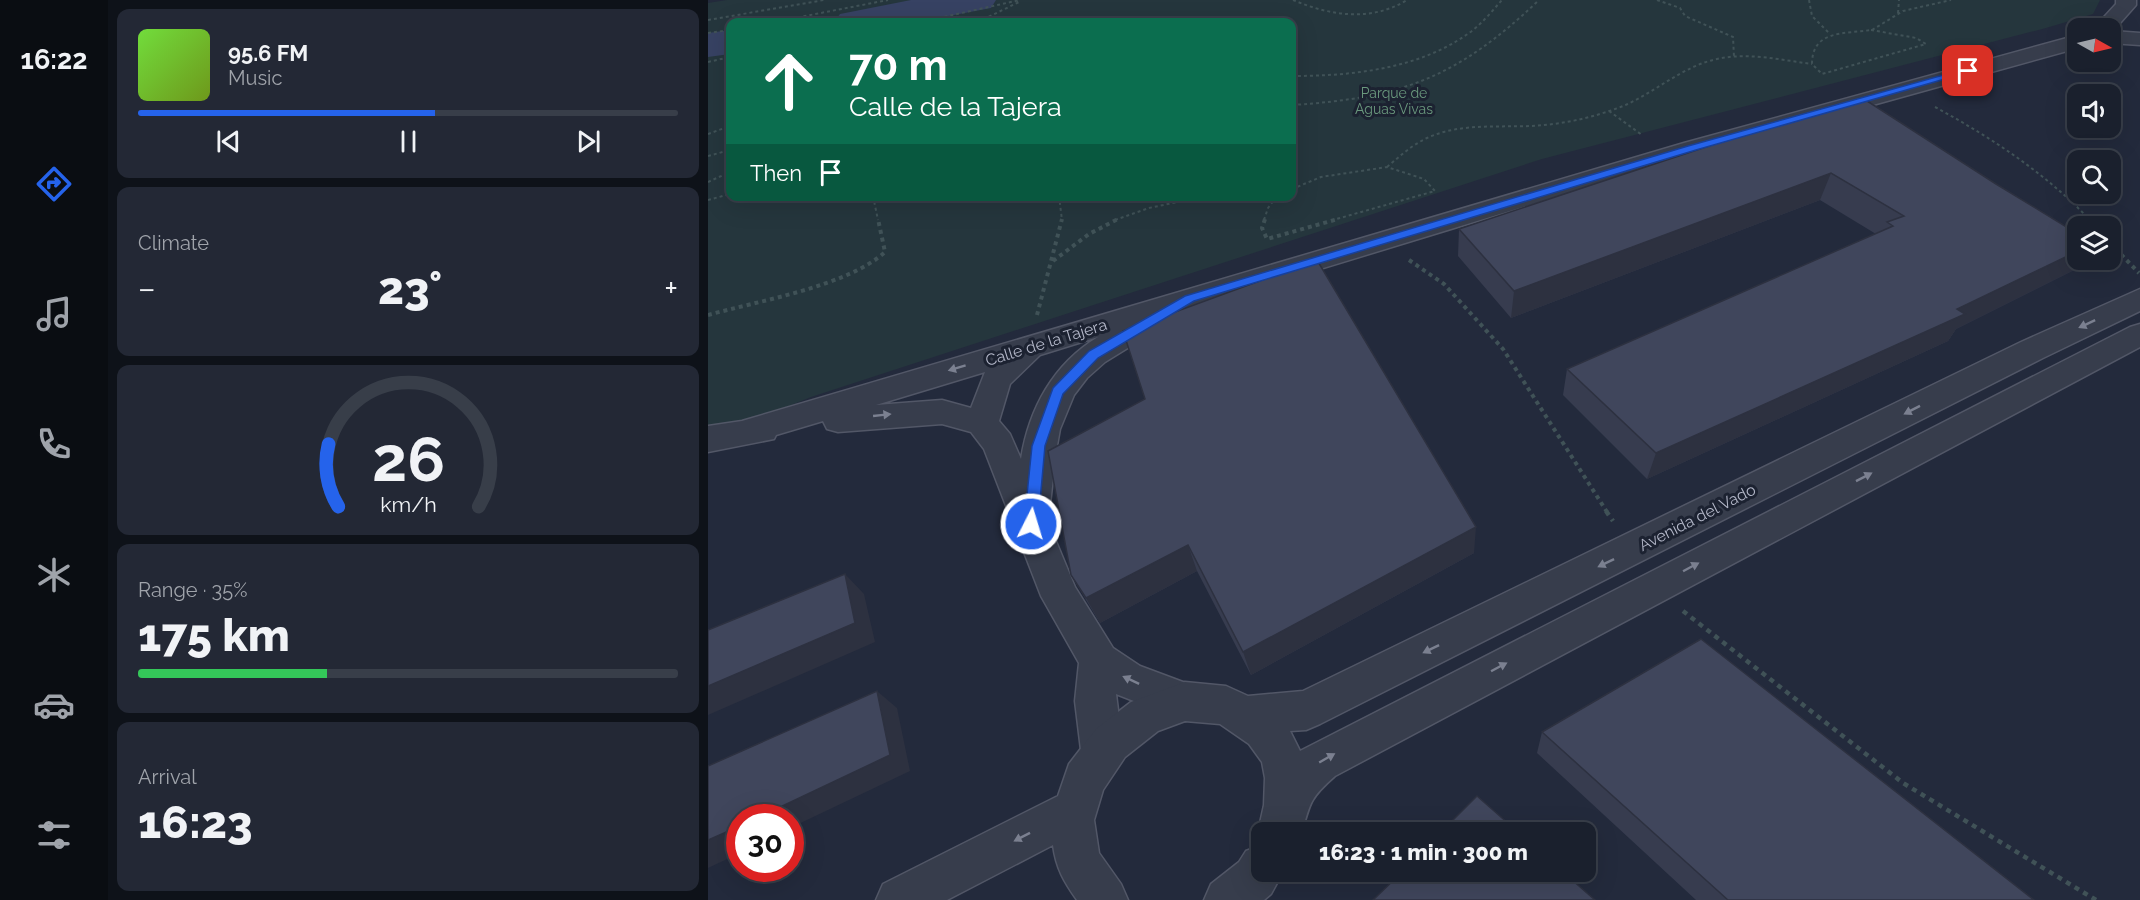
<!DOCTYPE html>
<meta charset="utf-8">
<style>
body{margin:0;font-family:Raleway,sans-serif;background:#232835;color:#f1f3f6;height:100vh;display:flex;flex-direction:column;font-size:22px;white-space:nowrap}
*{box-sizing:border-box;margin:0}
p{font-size:20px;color:#9fa3aa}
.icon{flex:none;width:33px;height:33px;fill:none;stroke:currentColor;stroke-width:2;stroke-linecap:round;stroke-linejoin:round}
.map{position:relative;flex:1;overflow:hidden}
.sheet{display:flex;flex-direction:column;gap:9px;padding:9px;background:#0e1219;width:600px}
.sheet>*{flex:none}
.guide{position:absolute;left:18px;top:18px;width:570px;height:183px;border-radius:12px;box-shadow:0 6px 24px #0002,0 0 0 2px #383e49;background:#0b6e4f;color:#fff;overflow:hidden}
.needle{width:39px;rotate:98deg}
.fabs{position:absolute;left:1359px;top:18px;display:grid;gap:12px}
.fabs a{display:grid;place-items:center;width:54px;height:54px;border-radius:12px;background:#1a202d;box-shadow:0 6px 24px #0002,0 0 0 2px #383e49;font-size:30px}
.speed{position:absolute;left:18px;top:804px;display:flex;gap:12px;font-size:30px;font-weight:700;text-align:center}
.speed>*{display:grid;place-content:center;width:78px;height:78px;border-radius:50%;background:#1a202d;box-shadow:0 6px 24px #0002,0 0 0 2px #383e49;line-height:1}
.speed .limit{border:9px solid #d22;background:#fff;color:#111}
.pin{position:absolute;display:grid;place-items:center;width:51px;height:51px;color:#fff;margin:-26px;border-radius:12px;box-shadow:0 3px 9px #0006}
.me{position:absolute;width:66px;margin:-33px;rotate:5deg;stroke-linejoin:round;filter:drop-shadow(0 0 4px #0008)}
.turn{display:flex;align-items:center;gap:21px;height:126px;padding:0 24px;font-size:27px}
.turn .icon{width:78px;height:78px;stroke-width:2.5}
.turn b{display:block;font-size:42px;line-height:51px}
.then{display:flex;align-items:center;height:57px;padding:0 24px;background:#0003;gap:12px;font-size:22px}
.big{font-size:45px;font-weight:800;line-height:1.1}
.sheet .card{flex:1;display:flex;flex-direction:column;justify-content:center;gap:9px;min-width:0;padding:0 21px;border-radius:12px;background:#232835}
.sheet .dial{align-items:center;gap:0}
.dial svg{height:156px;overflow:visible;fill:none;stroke:#383e49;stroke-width:7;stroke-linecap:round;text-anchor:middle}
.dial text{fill:#f1f3f6;stroke:none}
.song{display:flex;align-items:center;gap:18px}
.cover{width:72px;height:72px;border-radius:9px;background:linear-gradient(135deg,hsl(100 70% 55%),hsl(80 70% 35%))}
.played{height:6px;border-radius:3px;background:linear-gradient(90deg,#2563eb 55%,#383e49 55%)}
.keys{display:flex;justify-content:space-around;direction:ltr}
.heat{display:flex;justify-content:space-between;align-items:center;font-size:33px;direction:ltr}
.charge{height:9px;border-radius:4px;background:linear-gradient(90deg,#34c759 35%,#383e49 0)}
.trip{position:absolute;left:543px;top:822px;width:345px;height:60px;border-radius:12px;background:#1a202d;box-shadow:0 6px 24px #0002,0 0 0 2px #383e49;font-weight:800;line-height:60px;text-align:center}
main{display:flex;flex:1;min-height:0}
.tab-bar{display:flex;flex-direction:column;width:108px;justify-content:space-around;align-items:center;background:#0a0d12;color:#9fa3aa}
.tab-bar .icon{width:42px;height:42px}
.tab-bar .on{color:#2563eb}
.tab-bar b{font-size:27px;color:#f1f3f6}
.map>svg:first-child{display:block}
</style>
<main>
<nav class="tab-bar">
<b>16:22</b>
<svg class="icon on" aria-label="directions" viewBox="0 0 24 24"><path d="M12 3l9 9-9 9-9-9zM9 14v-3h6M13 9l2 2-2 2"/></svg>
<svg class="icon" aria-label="music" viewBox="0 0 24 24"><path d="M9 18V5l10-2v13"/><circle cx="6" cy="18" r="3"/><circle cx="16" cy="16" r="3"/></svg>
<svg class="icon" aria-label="phone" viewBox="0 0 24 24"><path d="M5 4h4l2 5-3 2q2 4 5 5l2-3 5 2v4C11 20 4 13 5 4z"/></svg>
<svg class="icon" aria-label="climate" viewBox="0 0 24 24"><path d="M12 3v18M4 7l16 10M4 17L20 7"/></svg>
<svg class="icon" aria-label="car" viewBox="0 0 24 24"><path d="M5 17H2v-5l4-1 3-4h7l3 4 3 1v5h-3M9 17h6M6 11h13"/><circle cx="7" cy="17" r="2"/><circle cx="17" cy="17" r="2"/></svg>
<svg class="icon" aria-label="filters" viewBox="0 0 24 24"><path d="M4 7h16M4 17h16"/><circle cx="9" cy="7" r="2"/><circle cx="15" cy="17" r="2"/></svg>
</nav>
<section class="sheet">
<div class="card">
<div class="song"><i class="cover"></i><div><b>95.6 FM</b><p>Music</p></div></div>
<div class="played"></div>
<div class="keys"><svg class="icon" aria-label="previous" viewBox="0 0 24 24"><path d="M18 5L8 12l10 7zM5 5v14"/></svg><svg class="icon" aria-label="pause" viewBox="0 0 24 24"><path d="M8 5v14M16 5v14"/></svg><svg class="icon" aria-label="next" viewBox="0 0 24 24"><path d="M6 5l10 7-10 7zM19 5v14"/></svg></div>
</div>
<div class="card"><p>Climate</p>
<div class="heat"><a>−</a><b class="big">23°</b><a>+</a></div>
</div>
<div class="card dial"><svg viewBox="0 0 100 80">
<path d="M14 69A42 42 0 1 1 86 69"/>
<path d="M14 69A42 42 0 0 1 9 37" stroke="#2563eb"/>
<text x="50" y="56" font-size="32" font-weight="700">26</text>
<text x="50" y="72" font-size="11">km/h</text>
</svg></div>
<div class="card"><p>Range · 35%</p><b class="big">175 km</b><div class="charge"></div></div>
<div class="card"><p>Arrival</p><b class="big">16:23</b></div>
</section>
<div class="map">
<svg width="1432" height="900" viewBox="0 0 1432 900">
<rect width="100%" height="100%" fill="#232a3c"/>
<path fill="#25363d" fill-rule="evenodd" d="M19 0H1392L1385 14 1338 28 834 159 103 397 0 439V3ZM22 22H584V196H22Z"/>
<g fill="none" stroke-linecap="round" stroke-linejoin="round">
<path fill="#374263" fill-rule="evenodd" d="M203 0H288L283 8 209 22H126L132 14Z
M22 30V54L0 57V33Z"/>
<g stroke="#525767" stroke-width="3">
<path id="minor" d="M1408 0H1428V5L1405 31 1432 33V45L1402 43V28H1386L1408 4Z
M1370 35V48L992 153 445 320 449 326 444 333 397 362 379 378 366 395 352 429 348 451 340 522 367 587 405 648 432 666 491 688 497 702 491 716 477 721 408 694 415 750 409 765 394 771 379 765 373 750 367 701 371 663 333 596 276 449 263 432 234 424 130 432 119 429 115 421 68 435 66 439 0 452V426L34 421 976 143ZM390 337C345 364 321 409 313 459L302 434 291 421 302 384 332 355ZM277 372 263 408 234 400 168 405Z"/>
</g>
<g stroke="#525767" stroke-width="3">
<path id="tertiary" d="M1432 289V311L1335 358 612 724 598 730 582 731 592 751 1422 327 1432 324V347L627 776C603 797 602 802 594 832H554V841L550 832 556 805 557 778 554 762 541 744 512 724 477 721 450 731 417 757 395 790 386 820 391 853 413 884 420 900H369C356 882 348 868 345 845L239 900H168L175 884 350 796 361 764 388 729 423 702 477 682 518 686 540 696 595 691 1313 342Z
M554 845V872H575L563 894 556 900H496L503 884 531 862 538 851Z"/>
</g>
<path stroke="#405257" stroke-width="2" stroke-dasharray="3 3" stroke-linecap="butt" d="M585 0C623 16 663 22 699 0
M949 0 972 8 977 16 1025 37 1026 57
M1101 0 1104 16 1122 34
M1190 13 1191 0
M0 20 116 0
M66 22 180 0
M213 22 312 0
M270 22 311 2
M1163 30 1208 38 1218 44 1114 74 1104 64C1104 30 1136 34 1163 30Z
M1164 30 1195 11 1243 0
M0 33 22 30
M0 62 22 57
M584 76C644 76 711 69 761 33 774 24 784 11 794 0
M584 105C695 98 750 77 831 0
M1227 107C1284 138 1337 173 1382 220
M901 111 934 135
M0 134 22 126
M0 156 22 150
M679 167C692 156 704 145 719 138 756 121 798 129 836 125 860 123 885 117 907 109 943 97 971 67 1009 59 1040 52 1073 60 1104 64
M0 182 22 172
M584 189 613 177 679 167 716 179 727 191 625 220
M165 196 170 220
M351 196 354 220
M0 200 22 194
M407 220 441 208 498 196
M556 220 560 208 569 196"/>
<path stroke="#405257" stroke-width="4" stroke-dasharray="4 4" stroke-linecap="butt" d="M557 219 554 228 559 239 630 219
M1381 219 1388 226
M1402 243 1431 273
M701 260 736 284 795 349 899 512
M345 261 381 234 410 219
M0 315C50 301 140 286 177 252L170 219
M329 315 354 219"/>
<path stroke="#405257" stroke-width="4.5" stroke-dasharray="5 5" stroke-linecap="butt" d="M898 511 905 521
M975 611 1195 783 1388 900"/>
<use href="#minor" fill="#373d4c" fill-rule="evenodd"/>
<use href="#tertiary" fill="#373d4c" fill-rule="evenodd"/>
</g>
<path fill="#373c4f" d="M1070 123 1370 260H1374L1366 270 1248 329 1240 341 939 479 855 395 859 369 1168 234 1112 200 803 318 750 256 751 229Z
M340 451 766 553 543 675 489 571 392 623 363 575Z
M834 732 1326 900H988L829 753Z"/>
<path fill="#2d3140" d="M1123 173 1112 200 803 318 806 291Z
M1370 251V260H1374L1366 270 1248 329 1240 341 939 479 948 453Z
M768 527 766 553 543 675 535 652Z
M480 545 489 571 392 623 378 598Z
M137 574 156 594 167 642 0 715V686Z
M169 691 189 708 202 771 82 828V818H49Z
M32 826V853L0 868V840Z"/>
<path fill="#40465c" stroke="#2d3140" stroke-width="1.5" d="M1156 99 1288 184 1370 234V251L1249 309 1257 314 948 453 859 369 1185 226 1179 222 1196 216 1123 173 806 291 751 229 1070 123Z
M609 260 768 527 535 652 480 545 378 598 363 575 340 451 437 399 415 331Z
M137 574 147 623 0 686V630Z
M993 639 1326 900H1020L834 732Z
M169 691 182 755 49 818H32V826L0 840V766Z
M769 796 810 832H733Z
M694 872H855L887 900H665Z"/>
<defs><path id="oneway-solid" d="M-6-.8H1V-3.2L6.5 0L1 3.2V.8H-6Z" transform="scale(1.5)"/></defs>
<g fill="#7b8090">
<use href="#oneway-solid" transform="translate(1379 324) rotate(155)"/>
<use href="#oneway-solid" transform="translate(249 368) rotate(163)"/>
<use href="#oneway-solid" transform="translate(1204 410) rotate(153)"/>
<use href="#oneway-solid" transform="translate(174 415) rotate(-6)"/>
<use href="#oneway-solid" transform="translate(1156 477) rotate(-27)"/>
<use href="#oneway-solid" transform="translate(898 563) rotate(154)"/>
<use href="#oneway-solid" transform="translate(983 567) rotate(-28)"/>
<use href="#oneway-solid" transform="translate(723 649) rotate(154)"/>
<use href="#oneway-solid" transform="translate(791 667) rotate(-28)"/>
<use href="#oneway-solid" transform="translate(423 680) rotate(-155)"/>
<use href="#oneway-solid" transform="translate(619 758) rotate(-30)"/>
<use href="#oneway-solid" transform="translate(314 837) rotate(153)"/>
</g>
<path fill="#2563eb" stroke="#184099" stroke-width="1.5" d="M1257 69 1265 71 988 150 486 301 390 358 355 394 337 446 330 524 328 529H318L316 524 324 446 345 388 381 351 477 296 980 146Z"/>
<g text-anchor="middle" stroke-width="6" stroke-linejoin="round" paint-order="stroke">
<g font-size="14" fill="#6a987d" stroke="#1c2231">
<text x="686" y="98">Parque de<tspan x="686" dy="16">Aguas Vivas</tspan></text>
</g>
<g font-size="16" fill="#b3b7c8" stroke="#1c2231">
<text transform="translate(338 342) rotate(-17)" y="6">Calle de la Tajera</text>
<text transform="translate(989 517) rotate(-27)" y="6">Avenida del Vado</text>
</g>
</g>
</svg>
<div class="fabs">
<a><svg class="needle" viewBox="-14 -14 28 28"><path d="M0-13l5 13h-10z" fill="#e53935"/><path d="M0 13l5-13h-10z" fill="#9fa3aa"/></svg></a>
<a><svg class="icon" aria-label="sound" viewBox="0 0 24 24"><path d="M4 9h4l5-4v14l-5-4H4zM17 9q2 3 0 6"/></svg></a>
<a><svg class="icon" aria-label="search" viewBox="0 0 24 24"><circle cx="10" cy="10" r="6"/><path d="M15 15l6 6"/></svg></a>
<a><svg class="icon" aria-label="layers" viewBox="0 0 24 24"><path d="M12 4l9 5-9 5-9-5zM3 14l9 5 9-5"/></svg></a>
</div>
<div class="speed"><div class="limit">30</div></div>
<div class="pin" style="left:1260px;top:71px;background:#d93025"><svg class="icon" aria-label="arrive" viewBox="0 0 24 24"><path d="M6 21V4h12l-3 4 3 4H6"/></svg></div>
<svg class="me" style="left:323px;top:524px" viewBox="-20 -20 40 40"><circle r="17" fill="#2563eb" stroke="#fff" stroke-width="3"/><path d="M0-11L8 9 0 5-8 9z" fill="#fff"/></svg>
<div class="trip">16:23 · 1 min · 300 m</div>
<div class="guide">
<div class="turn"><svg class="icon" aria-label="ahead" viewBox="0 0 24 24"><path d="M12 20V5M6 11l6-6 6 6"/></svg><div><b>70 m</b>Calle de la Tajera</div></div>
<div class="then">Then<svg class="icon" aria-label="arrive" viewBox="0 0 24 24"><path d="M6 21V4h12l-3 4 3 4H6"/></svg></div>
</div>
</div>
</main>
